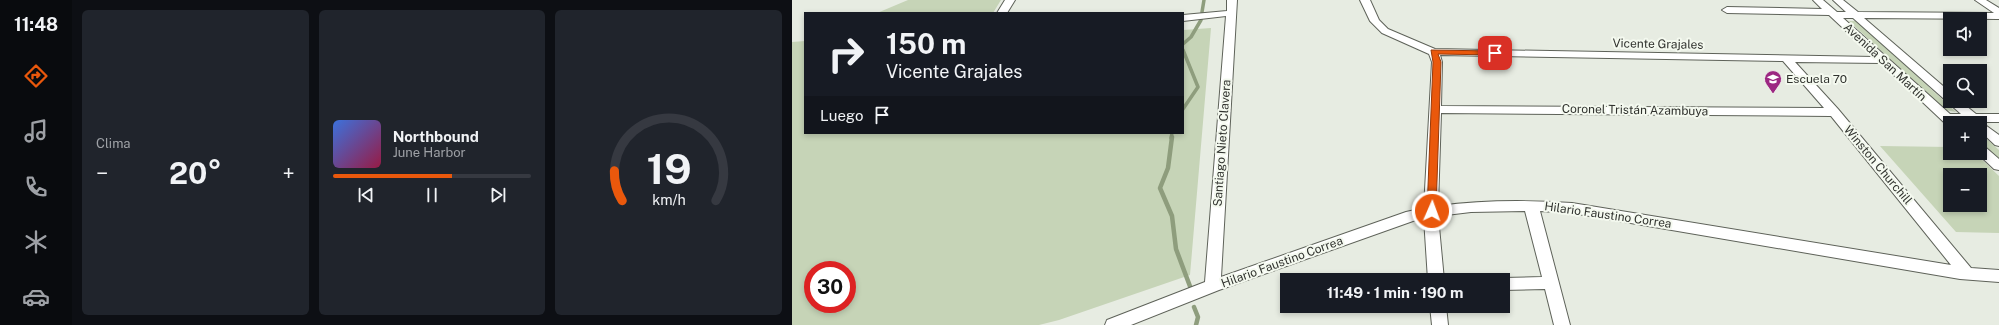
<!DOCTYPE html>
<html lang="es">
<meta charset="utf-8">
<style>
body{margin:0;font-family:"Public Sans",sans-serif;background:#20242c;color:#f1f3f6;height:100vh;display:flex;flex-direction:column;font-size:15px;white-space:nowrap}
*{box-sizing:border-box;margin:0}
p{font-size:13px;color:#9ea1a6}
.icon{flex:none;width:22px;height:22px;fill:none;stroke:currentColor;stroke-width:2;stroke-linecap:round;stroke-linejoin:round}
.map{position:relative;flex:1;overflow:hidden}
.sheet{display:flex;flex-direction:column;gap:10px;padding:10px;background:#0d0f14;width:720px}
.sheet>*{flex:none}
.banner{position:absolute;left:12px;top:12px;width:380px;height:122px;border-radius:0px;box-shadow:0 2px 6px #0003;background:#171b24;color:#f1f3f6;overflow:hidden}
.tools{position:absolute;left:1151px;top:12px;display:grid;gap:8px}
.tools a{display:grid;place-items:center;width:44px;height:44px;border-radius:0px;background:#171b24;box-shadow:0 2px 6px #0003;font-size:20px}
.speed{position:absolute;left:12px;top:261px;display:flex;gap:8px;font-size:20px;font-weight:700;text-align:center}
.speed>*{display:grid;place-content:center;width:52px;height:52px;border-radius:50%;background:#171b24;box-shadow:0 2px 6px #0003;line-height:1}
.speed .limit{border:6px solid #d22;background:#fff;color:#111}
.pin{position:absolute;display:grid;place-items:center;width:34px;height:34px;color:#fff;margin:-17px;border-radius:8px;box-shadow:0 2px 6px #0006}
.me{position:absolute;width:44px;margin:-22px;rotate:2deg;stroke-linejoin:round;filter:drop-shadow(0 0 3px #0008)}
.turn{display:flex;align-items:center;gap:14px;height:84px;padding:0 16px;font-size:18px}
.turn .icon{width:52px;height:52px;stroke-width:2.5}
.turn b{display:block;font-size:28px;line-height:34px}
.then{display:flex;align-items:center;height:38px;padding:0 16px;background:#0003;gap:8px;font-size:15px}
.big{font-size:30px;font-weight:700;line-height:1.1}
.sheet .tile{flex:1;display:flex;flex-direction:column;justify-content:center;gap:6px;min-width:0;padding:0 14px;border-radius:6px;background:#20242c}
.sheet .dial{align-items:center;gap:0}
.dial svg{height:104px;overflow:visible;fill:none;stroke:#363941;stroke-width:7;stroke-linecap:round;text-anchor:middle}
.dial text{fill:#f1f3f6;stroke:none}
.song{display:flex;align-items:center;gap:12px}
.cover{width:48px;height:48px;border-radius:6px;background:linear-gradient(135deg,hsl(220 70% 55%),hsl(340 70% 35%))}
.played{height:4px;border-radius:2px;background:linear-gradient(90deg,#ea580c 60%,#363941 60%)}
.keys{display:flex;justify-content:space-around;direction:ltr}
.heat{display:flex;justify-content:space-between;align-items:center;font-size:22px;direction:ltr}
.sheet .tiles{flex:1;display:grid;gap:10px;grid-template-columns:repeat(3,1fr)}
.trip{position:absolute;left:488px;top:273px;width:230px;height:40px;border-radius:0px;background:#171b24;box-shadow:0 2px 6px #0003;font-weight:700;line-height:40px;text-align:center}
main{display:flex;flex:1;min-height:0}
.tabs{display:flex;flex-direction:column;width:72px;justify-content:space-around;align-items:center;background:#090b0e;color:#9ea1a6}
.tabs .icon{width:28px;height:28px}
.tabs .selected{color:#ea580c}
.tabs b{font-size:18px;color:#f1f3f6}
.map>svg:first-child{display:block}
</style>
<main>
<nav class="tabs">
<b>11:48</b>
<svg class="icon selected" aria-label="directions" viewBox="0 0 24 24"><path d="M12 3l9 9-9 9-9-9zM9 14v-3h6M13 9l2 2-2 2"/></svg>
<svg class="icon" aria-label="music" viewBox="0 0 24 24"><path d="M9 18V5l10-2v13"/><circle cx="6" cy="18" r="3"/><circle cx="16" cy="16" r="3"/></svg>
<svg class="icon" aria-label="phone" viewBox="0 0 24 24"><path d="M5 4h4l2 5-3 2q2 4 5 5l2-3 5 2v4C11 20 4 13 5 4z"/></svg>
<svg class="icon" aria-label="climate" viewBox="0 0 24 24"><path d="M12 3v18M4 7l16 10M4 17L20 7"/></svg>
<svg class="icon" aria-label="car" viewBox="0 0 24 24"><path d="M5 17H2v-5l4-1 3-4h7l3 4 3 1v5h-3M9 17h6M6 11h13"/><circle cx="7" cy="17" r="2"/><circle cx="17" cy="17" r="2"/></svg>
</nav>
<section class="sheet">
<div class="tiles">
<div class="tile"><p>Clima</p>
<div class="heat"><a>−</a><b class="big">20°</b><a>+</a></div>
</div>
<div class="tile">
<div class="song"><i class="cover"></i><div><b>Northbound</b><p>June Harbor</p></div></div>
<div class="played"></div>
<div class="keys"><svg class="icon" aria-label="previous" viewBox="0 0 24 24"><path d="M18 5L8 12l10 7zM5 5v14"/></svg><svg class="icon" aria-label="pause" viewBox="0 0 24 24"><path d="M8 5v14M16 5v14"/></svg><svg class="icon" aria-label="next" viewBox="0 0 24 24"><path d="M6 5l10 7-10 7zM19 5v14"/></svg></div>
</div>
<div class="tile dial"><svg viewBox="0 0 100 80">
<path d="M14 69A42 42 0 1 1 86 69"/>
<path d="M14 69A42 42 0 0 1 8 46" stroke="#ea580c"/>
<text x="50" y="56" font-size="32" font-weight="700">19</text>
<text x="50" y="72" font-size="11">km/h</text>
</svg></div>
</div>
</section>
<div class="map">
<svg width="1207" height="325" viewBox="0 0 1207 325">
<rect width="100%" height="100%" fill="#e7ece2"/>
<path fill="#c6d4b7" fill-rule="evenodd" d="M116 0H209L201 13H85Z
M1057 21H1065L1164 112 1153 110Z
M419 28 398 275 267 320 247 325H0V42L13 41V133H391V30ZM21 270H55V304H21Z
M1188 133 1207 150V160L1188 142Z
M1088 146 1158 147V153H1183L1207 176V233L1164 232ZM1158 175H1188V205H1158Z"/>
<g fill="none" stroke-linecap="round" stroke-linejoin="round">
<path stroke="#8e9d7d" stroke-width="3.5" d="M410 12 412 0
M391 44 399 37 409 20
M391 50 406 87 391 109
M379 138 380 133"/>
<path stroke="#8e9d7d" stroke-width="4.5" d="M380 137 376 168 368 188 380 216 384 249 399 289
M402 307 406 317 404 325"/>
<g stroke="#5e6259" stroke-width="2">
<path id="minor" d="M213 0H223L215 13H205Z
M435 0H445L429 277 614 212 632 208 640 62 637 54 590 33 578 21 568 0H578L587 20 596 29 643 49 1082 57 1037 15 935 13 930 10 935 7 1030 9 1021 0H1031L1045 12H1054L1041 0H1051L1066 12 1202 13 1183 0H1194L1207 8V19L1072 18 1158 92V101H1168L1184 114H1207V122H1189L1207 135V146L1203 145 1188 131V123L1165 122 1166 123H1158V126H1156L1089 63 1003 62 1046 109 1179 268 1207 270V282L1168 279 780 213 748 211 778 325H762L753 289 711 290V280H705L711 278 750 277 733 211 679 212 646 216 652 280H636L632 218 621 221 427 290 339 325H313L315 320 413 282 434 16 391 21V15L435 11ZM1051 18H1061L1169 114H1158ZM648 55 991 61 1032 108 649 106 650 62ZM649 113 1039 116 1159 265 780 203C735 200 691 200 646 206Z
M1188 145 1192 146 1207 159V170L1202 169 1185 153H1188Z
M638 306H654L656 325H640Z"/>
</g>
<use href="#minor" fill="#fff" fill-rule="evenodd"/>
</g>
<path fill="#ea580c" stroke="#983908" d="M639 50 703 51 706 53 703 55 646 54 649 62 644 211 640 215 635 211 641 62Z"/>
<defs>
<g id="school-pin" transform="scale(0.9)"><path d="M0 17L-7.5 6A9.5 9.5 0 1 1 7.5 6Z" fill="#9c2782" stroke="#f4f9ef"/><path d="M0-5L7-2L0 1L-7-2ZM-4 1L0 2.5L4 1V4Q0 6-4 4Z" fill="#fff"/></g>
</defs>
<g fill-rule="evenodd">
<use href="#school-pin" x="981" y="79"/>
</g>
<g text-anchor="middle" stroke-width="4" stroke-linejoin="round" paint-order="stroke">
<g font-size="12" fill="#30322e" stroke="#f4f9ef">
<text transform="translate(866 44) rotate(1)" y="4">Vicente Grajales</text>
<text transform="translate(1093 62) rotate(43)" y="4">Avenida San Martín</text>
<text transform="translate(843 110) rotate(1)" y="4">Coronel Tristán Azambuya</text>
<text transform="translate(430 143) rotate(-86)" y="4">Santiago Nieto Clavera</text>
<text transform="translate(1086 165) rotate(50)" y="4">Winston Churchill</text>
<text transform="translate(816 215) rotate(8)" y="4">Hilario Faustino Correa</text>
<text transform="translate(490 262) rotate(-20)" y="4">Hilario Faustino Correa</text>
</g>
<g font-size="12" fill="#30322e" stroke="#f4f9ef" text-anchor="start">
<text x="994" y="83">Escuela 70</text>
</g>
</g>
</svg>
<div class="tools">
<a><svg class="icon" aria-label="sound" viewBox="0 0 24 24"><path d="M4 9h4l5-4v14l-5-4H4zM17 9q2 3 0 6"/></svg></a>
<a><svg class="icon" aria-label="search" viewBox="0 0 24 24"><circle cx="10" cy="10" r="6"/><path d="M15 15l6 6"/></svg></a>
<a>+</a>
<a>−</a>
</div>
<div class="speed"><div class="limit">30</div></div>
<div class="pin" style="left:703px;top:53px;background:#d93025"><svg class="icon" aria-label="arrive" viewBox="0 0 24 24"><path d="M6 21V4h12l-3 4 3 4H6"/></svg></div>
<svg class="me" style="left:640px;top:211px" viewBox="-20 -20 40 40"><circle r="17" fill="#ea580c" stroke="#fff" stroke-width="3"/><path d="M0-11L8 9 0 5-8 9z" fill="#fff"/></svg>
<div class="trip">11:49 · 1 min · 190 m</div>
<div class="banner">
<div class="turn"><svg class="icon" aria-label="right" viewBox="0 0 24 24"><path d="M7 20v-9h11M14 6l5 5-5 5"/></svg><div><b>150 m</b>Vicente Grajales</div></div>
<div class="then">Luego<svg class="icon" aria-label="arrive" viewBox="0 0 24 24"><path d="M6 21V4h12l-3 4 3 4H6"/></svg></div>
</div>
</div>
</main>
